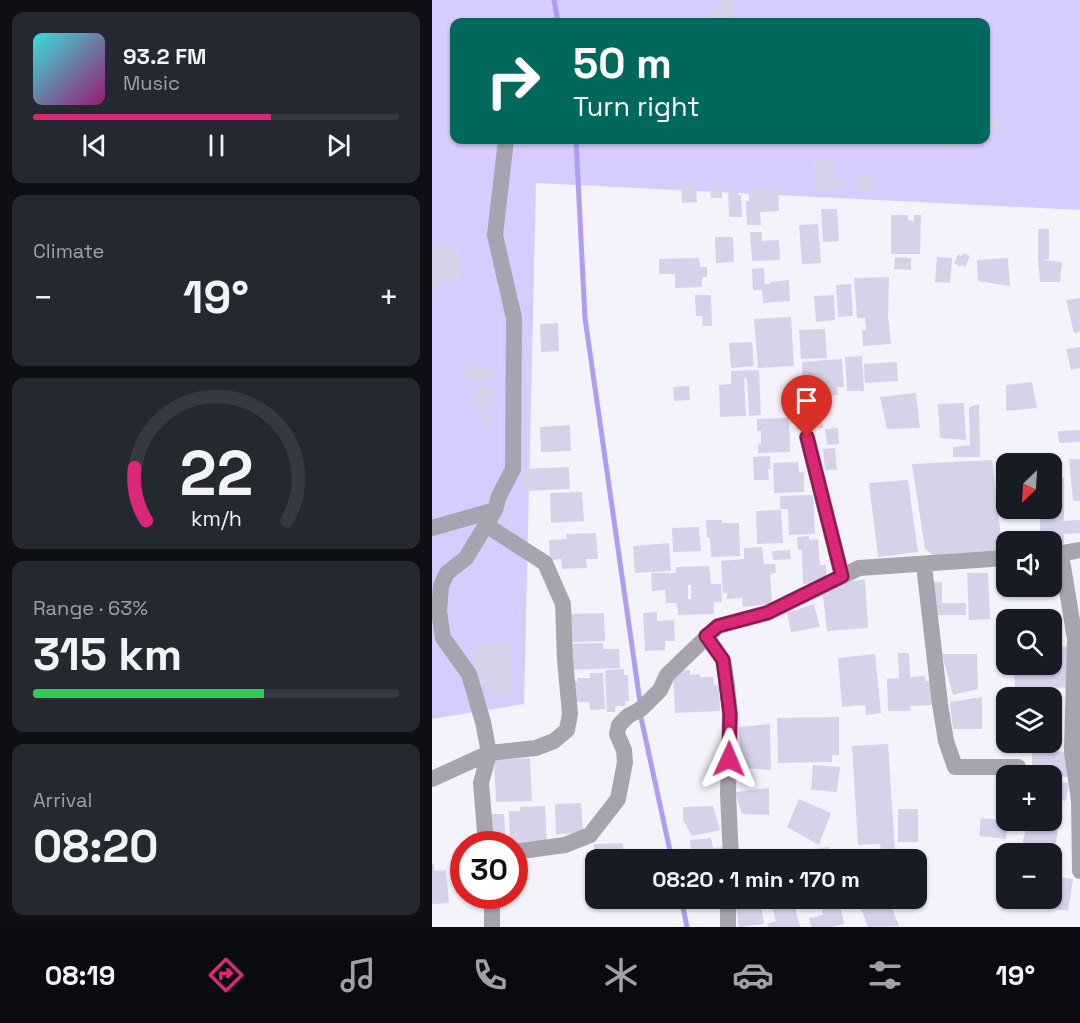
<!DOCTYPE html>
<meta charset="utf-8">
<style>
body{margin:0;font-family:"Space Grotesk",sans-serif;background:#242831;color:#f1f3f6;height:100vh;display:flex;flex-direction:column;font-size:22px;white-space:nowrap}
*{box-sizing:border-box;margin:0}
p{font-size:20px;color:#9ea1a6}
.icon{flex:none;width:33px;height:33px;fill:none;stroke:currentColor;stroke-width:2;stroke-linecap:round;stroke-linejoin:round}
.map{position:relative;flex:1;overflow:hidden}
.side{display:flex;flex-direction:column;gap:12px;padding:12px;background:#0d0f14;width:432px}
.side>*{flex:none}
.banner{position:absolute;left:18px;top:18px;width:540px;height:126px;border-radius:12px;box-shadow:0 2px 4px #0004;background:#00695c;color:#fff;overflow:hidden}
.needle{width:39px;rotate:205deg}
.fabs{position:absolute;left:564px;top:453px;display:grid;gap:12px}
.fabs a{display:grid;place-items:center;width:66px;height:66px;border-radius:12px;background:#171b24;box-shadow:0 2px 4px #0004;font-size:30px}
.speed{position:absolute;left:18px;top:831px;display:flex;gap:12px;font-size:30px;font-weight:700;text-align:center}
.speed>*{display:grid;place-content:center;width:78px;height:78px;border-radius:50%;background:#171b24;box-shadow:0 2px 4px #0004;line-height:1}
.speed .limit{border:9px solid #d22;background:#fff;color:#111}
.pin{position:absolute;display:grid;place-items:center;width:51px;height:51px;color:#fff;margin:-62px -26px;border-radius:50% 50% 50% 0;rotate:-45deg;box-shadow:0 0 6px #0007}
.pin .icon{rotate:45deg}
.me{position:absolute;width:66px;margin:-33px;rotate:1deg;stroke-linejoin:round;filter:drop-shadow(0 0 4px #0008)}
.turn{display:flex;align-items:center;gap:21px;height:126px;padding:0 24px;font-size:27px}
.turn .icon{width:78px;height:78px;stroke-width:2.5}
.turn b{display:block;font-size:42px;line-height:51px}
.big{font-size:45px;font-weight:600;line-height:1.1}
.side .widget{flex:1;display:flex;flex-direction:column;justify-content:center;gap:9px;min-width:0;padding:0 21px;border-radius:12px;background:#242831}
.side .dial{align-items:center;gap:0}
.dial svg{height:156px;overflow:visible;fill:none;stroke:#363941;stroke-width:7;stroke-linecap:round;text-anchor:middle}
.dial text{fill:#f1f3f6;stroke:none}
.song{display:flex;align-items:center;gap:18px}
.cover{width:72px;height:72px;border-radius:9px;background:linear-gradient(135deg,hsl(180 70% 55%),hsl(320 70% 35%))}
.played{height:6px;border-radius:3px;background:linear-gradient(90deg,#db2777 65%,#363941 65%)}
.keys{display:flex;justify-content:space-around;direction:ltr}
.heat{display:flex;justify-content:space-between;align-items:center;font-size:33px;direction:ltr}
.charge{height:9px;border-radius:4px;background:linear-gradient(90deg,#34c759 63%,#363941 0)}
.trip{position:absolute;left:153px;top:849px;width:342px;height:60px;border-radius:12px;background:#171b24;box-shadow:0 2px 4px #0004;font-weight:600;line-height:60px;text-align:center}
.dock{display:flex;height:96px;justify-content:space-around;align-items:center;background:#090b0e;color:#9ea1a6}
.dock .icon{width:42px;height:42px}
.dock .on{color:#db2777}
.dock b{font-size:27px;color:#f1f3f6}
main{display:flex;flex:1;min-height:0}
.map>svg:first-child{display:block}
</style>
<main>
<section class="side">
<div class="widget">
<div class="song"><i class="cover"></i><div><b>93.2 FM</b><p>Music</p></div></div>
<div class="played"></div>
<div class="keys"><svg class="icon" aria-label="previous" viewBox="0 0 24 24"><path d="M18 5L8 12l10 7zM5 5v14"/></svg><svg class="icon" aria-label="pause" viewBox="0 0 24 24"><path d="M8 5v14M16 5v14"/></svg><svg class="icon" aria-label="next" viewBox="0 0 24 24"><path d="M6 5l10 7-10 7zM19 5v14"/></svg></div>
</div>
<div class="widget"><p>Climate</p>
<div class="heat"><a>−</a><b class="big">19°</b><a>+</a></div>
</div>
<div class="widget dial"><svg viewBox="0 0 100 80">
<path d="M14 69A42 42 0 1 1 86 69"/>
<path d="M14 69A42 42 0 0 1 8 42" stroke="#db2777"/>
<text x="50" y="56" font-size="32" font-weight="700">22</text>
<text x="50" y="72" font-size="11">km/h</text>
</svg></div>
<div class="widget"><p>Range · 63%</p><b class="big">315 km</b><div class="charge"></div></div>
<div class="widget"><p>Arrival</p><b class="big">08:20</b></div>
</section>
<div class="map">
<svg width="648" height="927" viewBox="0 0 648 927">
<rect width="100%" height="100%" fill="#f4f3fc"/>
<path fill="#d6ccff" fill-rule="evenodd" d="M0 0H648V210L104 183 92 704 0 719ZM22 22H554V140H22Z"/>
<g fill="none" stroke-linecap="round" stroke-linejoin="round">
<path stroke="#b09df1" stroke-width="5" d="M122 0 126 22
M144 140 153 318 209 709 208 713 240 860
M249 898 255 927"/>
</g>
<path fill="#d6d2e9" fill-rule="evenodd" d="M289 0H306L296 22H280L276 19 279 12 283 13Z
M568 118 569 130H554V119Z
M511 140H527V148H512Z
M400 159 402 179 411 178 412 188 384 191 382 160Z
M440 173 441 190 422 191 424 174Z
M264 181 265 202 250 203 249 182Z
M278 186H290V198H279Z
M306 186V195H309L310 217H297L296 187Z
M346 186 347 211 328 212 329 225H315L314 201H317V188Z
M389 209H405L407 241 391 242Z
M459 215H476V220L482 221V215H489L488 254H459Z
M386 224 389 263 370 264 367 225Z
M606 229H617V259L610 260 630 262 628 282H608L606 259Z
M318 232H330V241L347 240 348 260 320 261Z
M283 237H301L302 262 284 263Z
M26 247 27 279 10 280V289H0V248Z
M531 253 538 256 533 267 529 265 528 267 522 263 526 254 530 256Z
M463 257 479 258V270L462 269Z
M505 257 520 258 518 283 503 282Z
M267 258 268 267H275V277H270V287L243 288V274H227V259Z
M576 258 578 286 546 281 545 260Z
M332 268 333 284H339L338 282 357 280 358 301 331 303 330 290H321L320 269Z
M457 277 456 317 459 344 431 346 430 330H434L433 318H425L422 278Z
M419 284 421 316 406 317 404 285Z
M263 295H279L280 326H271L270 316H264Z
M402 295 403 320 384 322 382 296Z
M648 298V332L642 333 634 300Z
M359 317 362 366 326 368 322 319Z
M126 323 127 351 109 352 108 324Z
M393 329 395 358 369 359 367 330Z
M320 342 322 366 299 368 297 343Z
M648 347V368L639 370 634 349Z
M430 356 432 391H415L413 357Z
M410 359 412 387H405L406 395 378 397 377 386H371L370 362Z
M465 362 466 381 433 383 432 364Z
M35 365 61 367 60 381 34 379Z
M327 370 329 415 317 416 315 379 312 378 314 416 288 417 287 385 299 384V371Z
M600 382 605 408 574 411V385Z
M41 386 61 387 60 409 40 408Z
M257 386 258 400 242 401 241 387Z
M484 393 488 428 455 429 448 397Z
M532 403 534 440 508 438 506 404Z
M547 404 548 457H521V447L538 445 537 407Z
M390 409 391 428 365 429 364 411Z
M46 411 59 412V426H49V418L45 416Z
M357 418 358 452 326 453V444H329V431H325V419Z
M138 425 139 451 109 452 108 427Z
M406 428 407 444 395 445 393 429Z
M648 430V442L627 443 626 431Z
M403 448 405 470H393L391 449Z
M338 456 339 469H336L337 480H322L321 457Z
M637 459H648V501H641Z
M560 460 571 555 506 559 493 549 480 464Z
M366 462 367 472H372V492L342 493 341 463Z
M137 467 138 489 91 491 90 469Z
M620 478H632V521L648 520V533L632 534V547H620V542H608V508H620Z
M476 480 486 552 446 557 437 483Z
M150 492 152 521 119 523 118 493Z
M381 495 383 534 357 535 356 509H348V496Z
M349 510 351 543 325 544 324 511Z
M274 520H290V523H307L308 556 279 557 278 538H275Z
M267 527 269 551 241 552 240 528Z
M164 533 166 559H154L155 568 130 569 129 559 118 560 117 540 135 539 134 534Z
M377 536V540L386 539 388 565H394L395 583 371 584 370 550H366L365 537Z
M237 543 239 571 203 573 201 546Z
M330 547 332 564H343L344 573 338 574 340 604 311 607 310 598 295 599V593H291L289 561 312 559V548Z
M358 550 359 559 341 560 340 551Z
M277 566 279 584H289L290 602H282V614L246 615 245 603H234L233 590 220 591 219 573H244V567ZM256 585H259V599H256Z
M535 573H556L558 619 537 620Z
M433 579 436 628 395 631 390 587Z
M498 582H510V603H534V615H499Z
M382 604 388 627 359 632 355 613Z
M225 612V621L242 620 243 641H233V650L213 651 211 613Z
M172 613 173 641 140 642 139 614Z
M78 643 81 693 60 694V690H56V685H50V678L44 679 42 645Z
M171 643V649H187L188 668 137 670 136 644Z
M638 646 640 687 602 689 603 698H574V708H573L572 691 583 690 582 664H620V647Z
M466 653H477L478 677 493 676 494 681H501L502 705 478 706 479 711H456L455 679 467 678Z
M443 654 449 713 434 715 433 705 410 707 406 658Z
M510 654H545L546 689 521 695Z
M192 669V675H196L197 701H193L194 706H183V712H175L173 670Z
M258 670V675L268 674V677H281L282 686 287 685 288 711 243 713 241 671Z
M158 673H171L173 709 158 710 157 702H145L140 681H146L145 678H158Z
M550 697V729H521L518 702Z
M407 717V755H400V762L346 763 345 718Z
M338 724 339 770 311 768 306 727Z
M456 744 463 851H449L448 844 426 845 420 746Z
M600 750 636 752 635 777 600 776Z
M98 758 100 801 64 802 62 760Z
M381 765 408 767 405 792 379 790Z
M620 780 637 783 634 801 620 798Z
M337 788V815L310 814 303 792Z
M367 799 399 813 387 845 355 827Z
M149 803 151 833 124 834 123 804Z
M113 806 115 843 78 844 77 811H88V807Z
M281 806 288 830 260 836 251 820V807Z
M466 809H486V842H466Z
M620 810 628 813 623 850 589 849 596 820H620Z
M57 814H72L74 844H58Z
M549 818 576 821 574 839 547 836Z
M279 838 281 848 292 847 293 860H260L258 840Z
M191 843 192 860H164V872L155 873 154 852H162V844Z
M397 847 399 860H362L361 852Z
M317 854 339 858V860H316Z
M0 864H2V871L14 870 17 903 0 904Z
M620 876 641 879 636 911 596 905 597 898H620Z
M316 898H328L332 924 307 927 303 900Z
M338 898H360L368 927H336L335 924 344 921Z
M388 898H407L412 924 399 927H379L377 918 391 915Z
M456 898 467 926 436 927 429 909Z"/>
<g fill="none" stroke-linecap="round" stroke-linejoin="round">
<path stroke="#a6a4ae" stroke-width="16" d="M375 437 410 576
M0 528 63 510
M629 554 643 639 640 752 647 800 648 871
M620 555 648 550
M492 565 508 704 514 741 523 767H586
M274 636 291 660 295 685 298 714 296 793 299 860
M0 779 57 753 104 748 122 741 135 730 138 714 133 660 131 604 113 563 54 525
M54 844 49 783 57 753 51 722 37 674 11 638 7 611 9 586 15 573 34 558 63 510 67 496 81 469 82 318 63 235 74 140
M82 852 133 845 158 835 186 799 193 762 192 750 185 734 187 725 196 716 209 709 228 690 235 675 286 626 335 613 427 568 574 558
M60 896V927
M296 927V898"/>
</g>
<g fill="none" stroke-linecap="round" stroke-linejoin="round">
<g stroke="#8e194d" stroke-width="15">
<path id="route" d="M297 759 298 714 291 660 274 636 286 626 335 613 410 576 375 437"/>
</g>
<use href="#route" stroke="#db2777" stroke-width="10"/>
</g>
</svg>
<div class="fabs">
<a><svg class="needle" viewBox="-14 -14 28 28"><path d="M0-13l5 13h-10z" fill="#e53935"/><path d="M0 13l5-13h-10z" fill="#9ea1a6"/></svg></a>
<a><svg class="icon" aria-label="sound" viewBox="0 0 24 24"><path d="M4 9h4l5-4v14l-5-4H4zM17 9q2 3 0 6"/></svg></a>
<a><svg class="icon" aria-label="search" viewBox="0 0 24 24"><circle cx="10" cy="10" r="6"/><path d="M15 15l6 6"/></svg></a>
<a><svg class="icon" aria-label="layers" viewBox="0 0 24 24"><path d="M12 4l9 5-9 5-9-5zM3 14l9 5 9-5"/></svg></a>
<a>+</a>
<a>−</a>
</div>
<div class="speed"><div class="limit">30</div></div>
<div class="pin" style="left:375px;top:437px;background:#d93025"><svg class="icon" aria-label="arrive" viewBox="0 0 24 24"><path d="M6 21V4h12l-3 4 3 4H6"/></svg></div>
<svg class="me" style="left:297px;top:759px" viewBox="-20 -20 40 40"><path d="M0-17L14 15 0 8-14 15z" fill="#db2777" stroke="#fff" stroke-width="4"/></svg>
<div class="trip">08:20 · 1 min · 170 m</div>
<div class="banner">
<div class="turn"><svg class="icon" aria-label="right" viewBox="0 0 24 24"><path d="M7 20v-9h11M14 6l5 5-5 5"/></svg><div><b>50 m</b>Turn right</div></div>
</div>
</div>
</main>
<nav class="dock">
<b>08:19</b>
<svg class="icon on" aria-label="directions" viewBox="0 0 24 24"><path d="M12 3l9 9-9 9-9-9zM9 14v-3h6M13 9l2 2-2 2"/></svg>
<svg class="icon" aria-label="music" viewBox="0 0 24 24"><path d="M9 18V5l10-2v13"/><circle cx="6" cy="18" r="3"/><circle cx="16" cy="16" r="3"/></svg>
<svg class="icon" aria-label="phone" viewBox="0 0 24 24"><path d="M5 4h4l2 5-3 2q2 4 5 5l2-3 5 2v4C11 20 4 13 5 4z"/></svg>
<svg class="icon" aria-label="climate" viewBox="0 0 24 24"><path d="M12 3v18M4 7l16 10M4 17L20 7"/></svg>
<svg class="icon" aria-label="car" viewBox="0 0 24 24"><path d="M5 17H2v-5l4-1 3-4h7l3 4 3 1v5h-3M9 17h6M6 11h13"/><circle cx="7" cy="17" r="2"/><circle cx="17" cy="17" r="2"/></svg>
<svg class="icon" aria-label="filters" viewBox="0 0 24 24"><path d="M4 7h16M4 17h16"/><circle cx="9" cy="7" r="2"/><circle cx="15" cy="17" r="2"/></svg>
<b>19°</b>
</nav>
